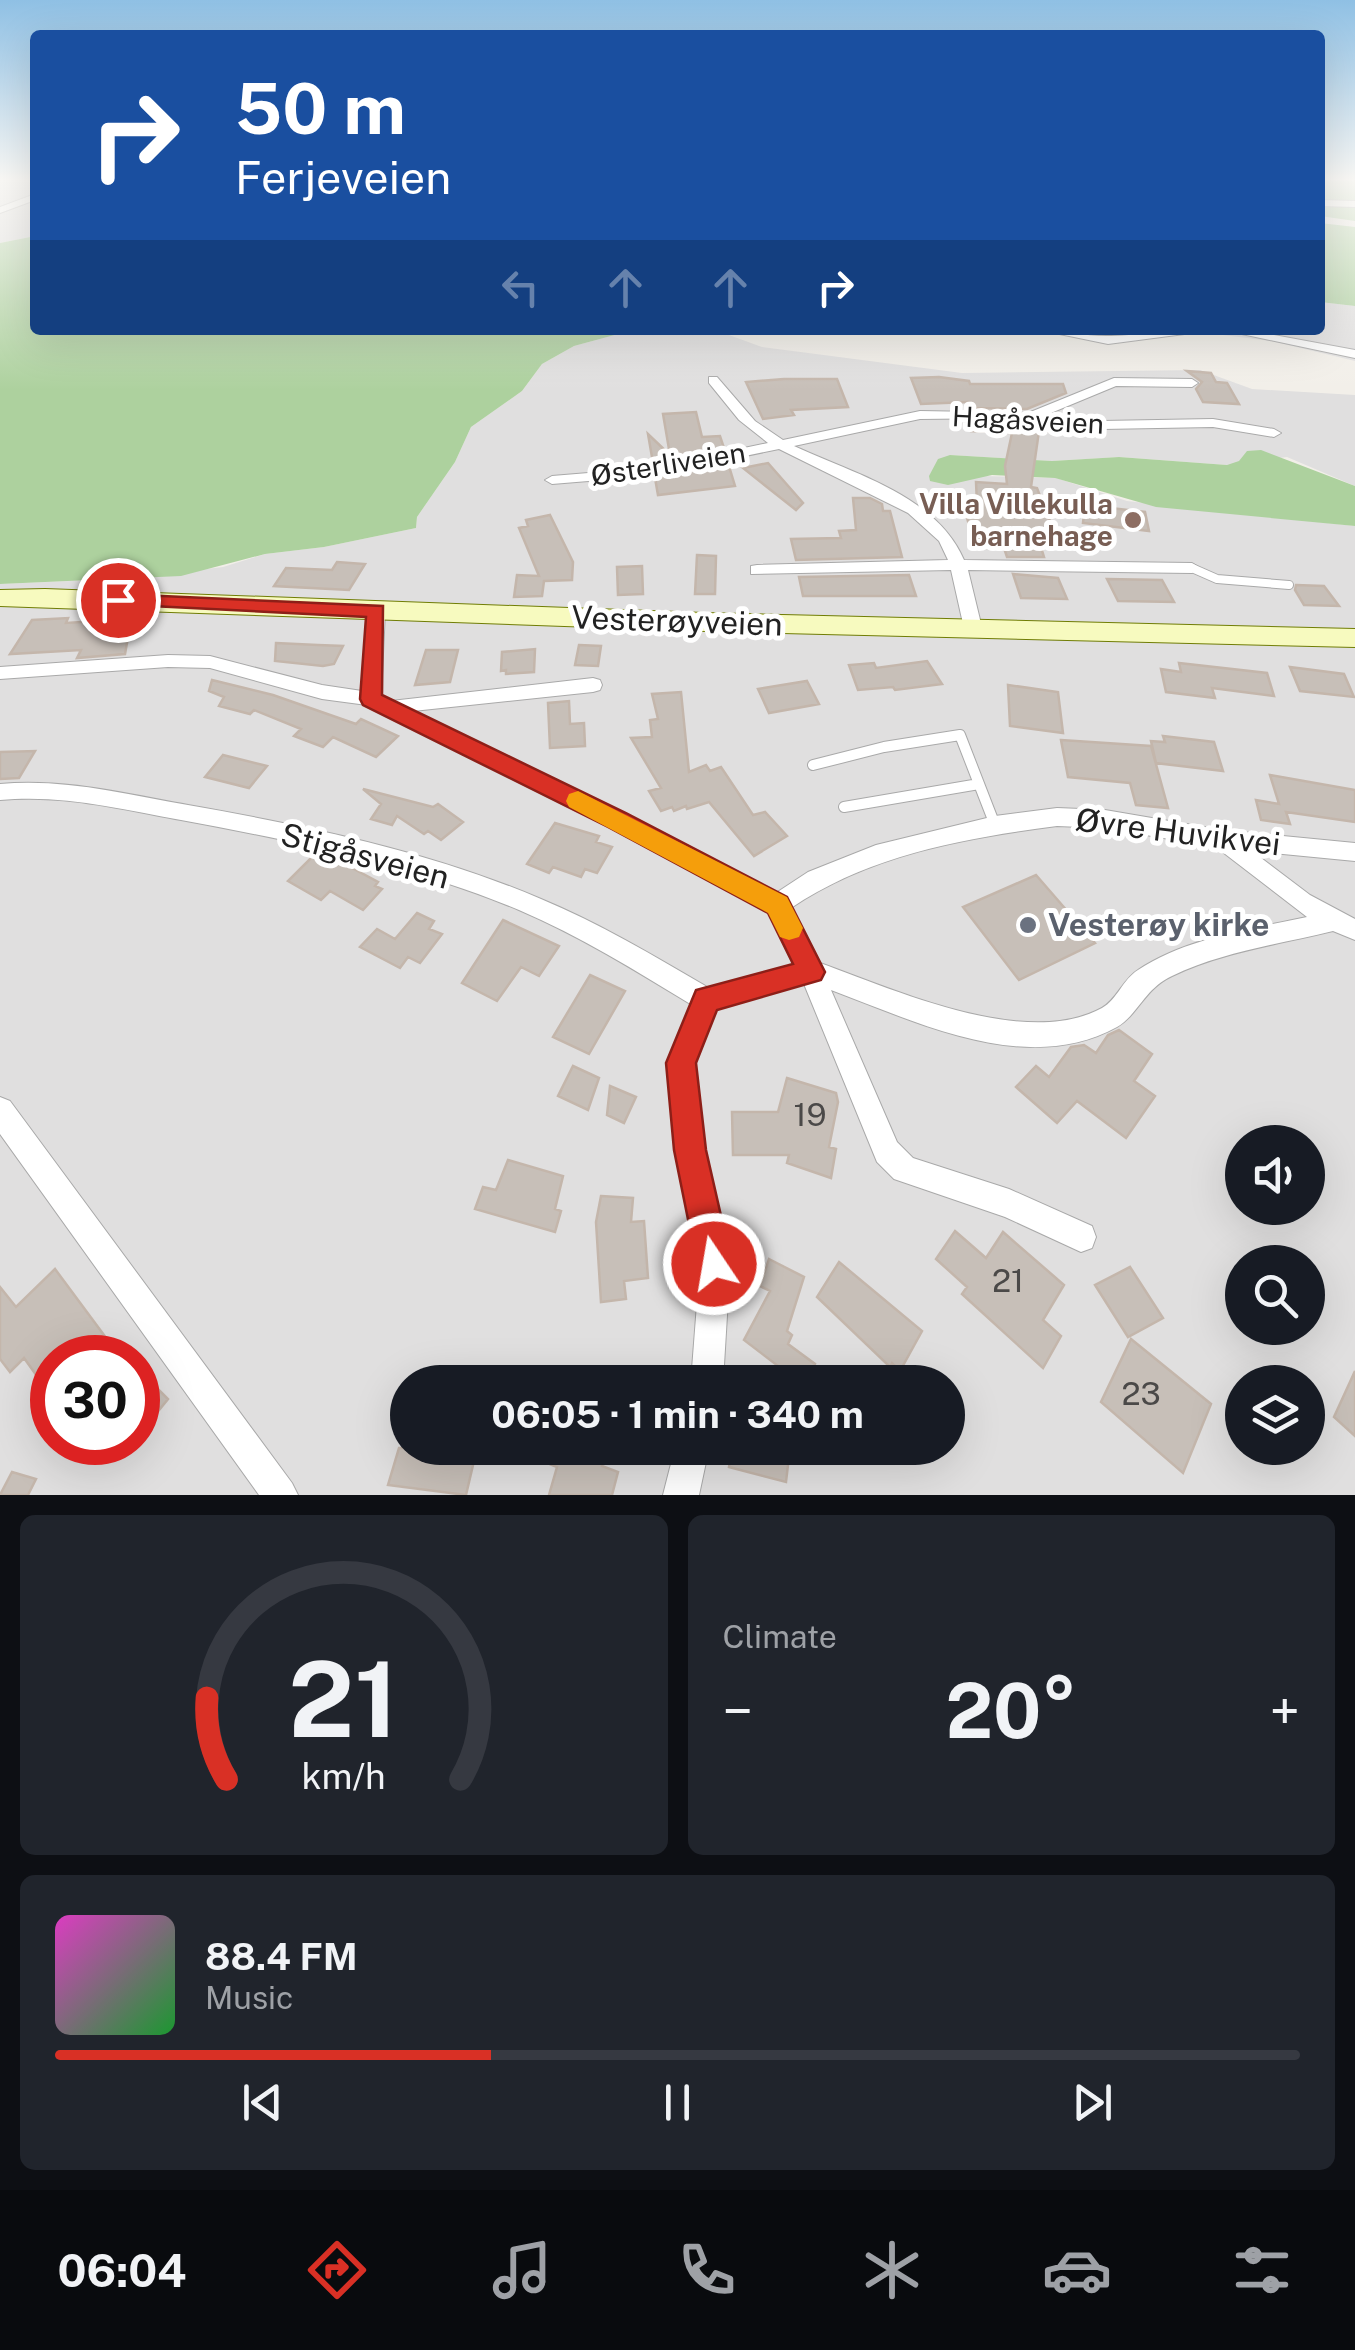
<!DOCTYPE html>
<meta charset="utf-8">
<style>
body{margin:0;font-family:"Public Sans",sans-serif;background:#20242c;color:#f1f3f6;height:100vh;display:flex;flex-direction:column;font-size:38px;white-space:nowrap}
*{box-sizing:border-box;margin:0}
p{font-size:32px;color:#9ea1a6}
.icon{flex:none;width:55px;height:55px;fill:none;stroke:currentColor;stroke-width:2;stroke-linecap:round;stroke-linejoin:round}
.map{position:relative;height:1495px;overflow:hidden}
.drawer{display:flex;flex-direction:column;gap:20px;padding:20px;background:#0d0f14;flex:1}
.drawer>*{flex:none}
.hud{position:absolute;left:30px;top:30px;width:1295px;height:305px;border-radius:10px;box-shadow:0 10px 40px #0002;background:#1a4fa0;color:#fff;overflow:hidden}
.buttons{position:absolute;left:1225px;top:1125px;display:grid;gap:20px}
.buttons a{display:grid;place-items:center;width:100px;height:100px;border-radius:50%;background:#171b24;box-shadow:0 10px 40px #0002;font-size:50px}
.speed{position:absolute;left:30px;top:1335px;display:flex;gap:20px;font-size:50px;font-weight:700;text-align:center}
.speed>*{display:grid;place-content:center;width:130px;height:130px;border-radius:50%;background:#171b24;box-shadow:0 10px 40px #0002;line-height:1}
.speed .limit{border:15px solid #d22;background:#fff;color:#111}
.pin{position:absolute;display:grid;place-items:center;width:85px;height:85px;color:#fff;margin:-42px;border:5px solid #fff;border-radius:50%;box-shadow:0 2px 10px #0007}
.me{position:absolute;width:110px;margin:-55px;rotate:348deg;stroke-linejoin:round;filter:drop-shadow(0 0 8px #0008)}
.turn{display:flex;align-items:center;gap:35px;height:210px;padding:0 40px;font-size:45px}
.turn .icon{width:130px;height:130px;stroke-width:2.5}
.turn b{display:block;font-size:70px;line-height:85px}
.lanes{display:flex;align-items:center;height:95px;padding:0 40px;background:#0003;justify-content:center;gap:50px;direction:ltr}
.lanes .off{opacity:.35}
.big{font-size:75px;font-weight:700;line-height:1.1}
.drawer .widget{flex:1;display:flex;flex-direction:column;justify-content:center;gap:15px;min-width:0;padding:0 35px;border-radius:15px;background:#20242c}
.drawer .dial{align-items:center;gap:0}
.dial svg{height:260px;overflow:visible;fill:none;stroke:#363941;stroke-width:7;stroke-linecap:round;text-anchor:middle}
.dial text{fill:#f1f3f6;stroke:none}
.song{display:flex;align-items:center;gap:30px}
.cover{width:120px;height:120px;border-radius:15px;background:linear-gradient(135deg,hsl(310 70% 55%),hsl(130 70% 35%))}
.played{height:10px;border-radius:5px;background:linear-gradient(90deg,#d93025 35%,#363941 35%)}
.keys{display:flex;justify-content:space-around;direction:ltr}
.heat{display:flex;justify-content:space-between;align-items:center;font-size:55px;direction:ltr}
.drawer .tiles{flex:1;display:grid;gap:20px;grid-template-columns:1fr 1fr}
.widget:last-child{grid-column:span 2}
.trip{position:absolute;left:390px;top:1365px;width:575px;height:100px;border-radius:50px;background:#171b24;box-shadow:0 10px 40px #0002;font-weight:700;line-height:100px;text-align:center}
.dock{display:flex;height:160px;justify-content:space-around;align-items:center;background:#090b0e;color:#9ea1a6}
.dock .icon{width:70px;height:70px}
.dock .selected{color:#d93025}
.dock b{font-size:45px;color:#f1f3f6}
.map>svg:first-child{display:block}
</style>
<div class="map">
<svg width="1355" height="1495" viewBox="0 0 1355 1495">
<rect width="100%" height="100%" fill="#f2efe9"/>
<path fill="#e0dfdf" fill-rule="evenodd" d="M0 181H35V236L0 243Z
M1320 302 1355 306V361L1271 341 1207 333 1107 342 1067 330H1320Z
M633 330H715L762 347 962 373 1200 370 1252 389 1355 395V486L1287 457 1227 465 1119 457 1052 461 950 455 984 476 1056 478 1127 501 1355 526V1495H0V584L117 579 223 567 265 554 324 547 416 528 417 517 455 462 471 427 522 391 542 364 574 346ZM1242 1142H1308V1208H1242ZM1242 1262H1308V1328H1242ZM52 1358H138V1442H52ZM408 1382H948V1448H408ZM1242 1382H1308V1448H1242Z"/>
<path fill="#add19e" d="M1320 181H1355V221L1320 216Z
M1320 223 1355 227V306L1320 302Z
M35 236V330H633L574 346 542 364 522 391 471 427 455 462 417 517 416 528 324 547 265 554 181 576 0 584V243Z
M1261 450 1355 486V526L1156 507 1055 478 992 475 948 485 930 481 929 476 938 459 950 455 1052 461 1119 457 1227 465 1239 461 1247 451Z"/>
<path fill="#c7bfb8" stroke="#c4b6ab" stroke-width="2.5" d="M1187 371 1211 373 1216 382 1227 383 1239 404 1203 402 1196 389 1202 382Z
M939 377 969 381 970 384H1063L1066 393 1027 409 969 408 968 402 921 404 911 378Z
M784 379H837L848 407 791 410 794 415 763 419 746 382Z
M696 412 702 437 720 436 724 448 653 463 648 434 670 455 663 414Z
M970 422 1079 430 1081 434 1039 431 1031 487 1037 488 1057 539 1038 538 1044 557H1007L1004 548H980L974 542 963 504H977L976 482 1007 484 1005 466 1012 433 971 431Z
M728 463 735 486 658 495 655 478Z
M768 463 803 503 796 510 743 468Z
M853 498H870L882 504 883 511H890L902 557 796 560 791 539 841 538 839 531 856 530Z
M1085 505 1145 512 1149 531 1083 523Z
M550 515 573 562 572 580 544 581 542 596 514 597 517 575 539 576 519 528 528 526 526 520Z
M697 555 716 556 715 594H695Z
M337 562 365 564 349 590 274 586 286 568 332 570Z
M642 566 643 594 618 595 617 567Z
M1013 574 1058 578 1067 599 1021 598Z
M909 575 916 596H803L799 577Z
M1107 579 1162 580 1174 602 1118 601Z
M1296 585 1324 586 1339 606 1304 605 1295 590Z
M68 618 66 623 100 621 97 626H130L125 654 77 658 81 650 10 654 32 620Z
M276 643 318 645 343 646 334 664 323 666 275 661Z
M579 645 601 646 598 666 575 665Z
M535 649 534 672 506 674V670L501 671 502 652Z
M426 650H458L450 682 415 685Z
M927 661 942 684 895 690 893 687 858 690 849 665 874 663 876 668Z
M1179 663 1267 673 1274 696 1212 688 1215 698 1166 692 1161 669 1181 672Z
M1290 667 1344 674 1354 697 1300 691Z
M212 680 273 695 356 724 361 719 398 736 376 757 333 737 323 747 294 736 301 729 254 710 250 714 219 706 224 697 209 691Z
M807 681 819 704 769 713 758 689Z
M1008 685 1058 692 1063 733 1010 726Z
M681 692 689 772 706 765 710 771 721 767 753 815 765 812 787 836 754 856 709 802 687 809 686 806 674 811 672 807 661 811 649 791 661 788 631 738 652 737 650 720 658 719 652 694Z
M569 701 570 724 584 723 585 746 550 748 548 703Z
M1163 736 1214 742 1223 771 1156 763 1151 741 1165 742Z
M1061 740 1151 746 1168 808 1136 805 1130 783 1068 777Z
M35 751 19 778 0 779V752Z
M223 755 267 766 249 788 205 777Z
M1270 775 1355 790V822L1286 812 1290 824 1261 820 1256 800 1279 804Z
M363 789 433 807 438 804 463 822 441 840 428 831 424 834 397 816 392 825 371 819 381 804Z
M555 823 599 836 596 842 612 847 597 873 585 869 581 877 553 867 549 873 527 864Z
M314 855 334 866 339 861 378 882 375 886 382 889 363 910 330 891 321 900 288 881Z
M1036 875 1095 943 1019 980 963 907Z
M417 913 434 921 429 929 442 934 420 963 408 957 400 968 360 947 377 929 395 939Z
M503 920 559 946 539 976 521 967 497 1001 462 983Z
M590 975 625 991 589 1054 553 1037Z
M1119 1030 1152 1054 1134 1081 1155 1096 1126 1138 1077 1101 1057 1123 1016 1087 1036 1066 1049 1077 1071 1047 1084 1045 1096 1053 1108 1035Z
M573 1066 599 1078 588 1110 558 1096Z
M787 1078 836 1093 838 1102 829 1147 836 1149 831 1178 787 1163 789 1155H733L732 1112H778Z
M610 1086 636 1097 624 1123 607 1115Z
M508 1160 563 1176 555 1209 561 1211 555 1232 475 1209 483 1187 496 1190Z
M601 1196 633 1198 631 1222 644 1221 648 1278 624 1281 626 1299 601 1302 596 1222Z
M955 1231 986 1258 1003 1232 1064 1285 1043 1320 1061 1336 1043 1368 962 1294 967 1287 936 1259Z
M769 1259 804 1277 787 1331 792 1335 788 1344 815 1364 806 1382H799L744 1340 770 1291 760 1286Z
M839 1262 922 1331 900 1371 892 1363 890 1367 817 1297Z
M1130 1267 1163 1318 1128 1337 1095 1285Z
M55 1269 121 1358H52V1397L24 1358 10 1372 0 1359V1287L16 1307Z
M1131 1339 1211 1404 1183 1473 1101 1402Z
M138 1369 168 1399 138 1436Z
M1355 1371V1436L1334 1417Z
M399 1448H477L466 1495 388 1485Z
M511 1448H584L605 1455 602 1466 618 1472 612 1495H549L557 1467Z
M732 1448H790L786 1482 729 1467Z
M12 1472 36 1479 28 1495H0Z"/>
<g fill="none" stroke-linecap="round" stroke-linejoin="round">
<g stroke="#a9a9a9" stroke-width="10">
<path id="lane-far1" d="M1192 568 1217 579 1289 585"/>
</g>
<g stroke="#a9a9a9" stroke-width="12">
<path id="lane" d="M813 765 884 747 960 735 995 825
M844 807 979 784"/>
</g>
<g stroke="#a9a9a9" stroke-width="2">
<path id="street" d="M35 194V200L0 213V207Z
M1320 200 1355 201V207L1320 206Z
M1040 330C1064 330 1088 337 1111 336 1140 335 1168 330 1198 330L1192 333 1108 344Z
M1223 330H1247L1355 350V358Z
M709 377H717L755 421 783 440 920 411 1028 413 1114 378 1192 379 1198 383 1192 387 1116 386 1046 415 1102 421 1213 419 1274 429 1281 433 1274 437 1213 427 1102 429 1004 418 920 419 794 446C854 474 936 495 964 560L1192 563 1200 568 1192 573 968 570 982 628 973 634 964 628 951 570 751 574V566L757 565 948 560 939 541 908 513 779 449 649 476 552 484 545 480 552 476 649 468 768 443 739 420 709 383Z
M376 605 385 611 381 696 391 701 593 678 600 680 602 685 600 690 593 692 413 711 625 814 776 893 808 872 876 845 995 816 1057 808 1105 810 1222 830 1355 843V861L1252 851 1310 895 1355 919V940L1333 931C1280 944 1222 952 1172 976 1144 989 1138 1015 1117 1027 1027 1077 917 1022 831 990L897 1142 913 1158 1009 1189 1092 1226 1096 1237 1092 1248 1081 1252 1005 1217 894 1179 877 1162 804 984 716 1009 694 1063 704 1149 730 1265 723 1382H691L700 1265 676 1149 668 1063 692 1005C636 971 580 936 519 910 411 865 295 841 181 820 120 809 62 794 0 800V784C63 778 126 794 188 805 307 826 429 851 541 899 599 923 654 956 709 988L795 964 769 912 609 826 367 705 322 699 210 668 168 667 0 679V667L168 655 210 656 322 685 362 691 367 611ZM1057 826 1105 828 1216 847 1307 917C1251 929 1186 938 1138 970 1123 979 1117 1000 1102 1008 1026 1050 893 989 820 963L791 908C869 855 964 838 1057 826Z
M0 1097 10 1101 292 1483 298 1495H259L0 1134Z
M675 1448H709L699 1495H663Z"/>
</g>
<g stroke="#707d05" stroke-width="2">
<path id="secondary" d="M45 589 705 613 1355 629V647L705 631 0 606V590Z"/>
</g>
<use href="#lane-far1" stroke="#fff" stroke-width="8"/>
<use href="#lane" stroke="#fff" stroke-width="10"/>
<use href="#street" fill="#fff" fill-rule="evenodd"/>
<use href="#secondary" fill="#f7fabf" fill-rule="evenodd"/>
</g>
<linearGradient id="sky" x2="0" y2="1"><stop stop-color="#8fc0e4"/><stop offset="0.46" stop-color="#f9f8f5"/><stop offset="1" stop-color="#f9f8f5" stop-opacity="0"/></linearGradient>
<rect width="1355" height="390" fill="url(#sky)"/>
<path fill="#d93025" stroke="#8d1f18" stroke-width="2.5" d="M118 594 383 606 382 695 626 813 787 897 825 972 821 980 717 1010 696 1063 706 1150 732 1264 727 1277 714 1282 702 1277 697 1264 674 1150 666 1063 696 990 793 964 768 913 608 827 363 705 360 699 366 617 112 604V595Z"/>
<path fill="#f59e0b" d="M578 791 787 897 803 928 799 937 789 940 780 937 768 913 569 807 566 801 569 794Z"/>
<circle fill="#8d6e63" stroke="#fff" stroke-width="4" cx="1133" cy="520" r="10"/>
<circle fill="#6b7280" stroke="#fff" stroke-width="4" cx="1028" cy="925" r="10"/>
<g text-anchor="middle" stroke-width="10" stroke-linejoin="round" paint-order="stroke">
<g font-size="28" fill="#222" stroke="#fff">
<text transform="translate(1028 420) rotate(3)" y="10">Hagåsveien</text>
<text transform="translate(668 464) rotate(-9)" y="10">Østerliveien</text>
</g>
<g font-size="28" font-weight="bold" fill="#785e54" stroke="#fff" text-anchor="end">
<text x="1113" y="514">Villa Villekulla<tspan x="1113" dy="32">barnehage</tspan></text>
</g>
<g font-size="32" fill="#222" stroke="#fff">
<text transform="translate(677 621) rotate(2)" y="11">Vesterøyveien</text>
<text transform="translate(1178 832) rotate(7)" y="11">Øvre Huvikvei</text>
<text transform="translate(365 856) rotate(15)" y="11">Stigåsveien</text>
</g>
<g font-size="32" font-weight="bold" fill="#5b616d" stroke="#fff" text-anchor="start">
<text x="1048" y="936">Vesterøy kirke</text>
</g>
<g font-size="32" fill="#4b4948">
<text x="810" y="1126">19</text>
<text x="1008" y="1292">21</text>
<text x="1141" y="1405">23</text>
</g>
</g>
</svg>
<div class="buttons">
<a><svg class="icon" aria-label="sound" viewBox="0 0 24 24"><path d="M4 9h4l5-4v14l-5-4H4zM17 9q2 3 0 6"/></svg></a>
<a><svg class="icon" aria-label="search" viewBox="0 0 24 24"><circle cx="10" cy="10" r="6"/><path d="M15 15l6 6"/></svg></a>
<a><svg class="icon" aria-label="layers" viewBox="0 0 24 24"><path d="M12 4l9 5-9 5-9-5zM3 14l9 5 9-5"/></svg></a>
</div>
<div class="speed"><div class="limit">30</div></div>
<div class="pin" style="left:118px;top:600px;background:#d93025"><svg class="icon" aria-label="arrive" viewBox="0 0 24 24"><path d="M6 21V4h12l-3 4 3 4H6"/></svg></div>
<svg class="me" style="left:714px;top:1264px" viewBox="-20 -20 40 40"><circle r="17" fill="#d93025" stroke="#fff" stroke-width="3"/><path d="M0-11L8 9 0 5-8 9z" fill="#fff"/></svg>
<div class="trip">06:05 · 1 min · 340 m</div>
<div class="hud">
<div class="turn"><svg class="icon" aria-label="right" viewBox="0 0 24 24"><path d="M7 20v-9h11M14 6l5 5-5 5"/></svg><div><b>50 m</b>Ferjeveien</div></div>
<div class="lanes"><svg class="icon off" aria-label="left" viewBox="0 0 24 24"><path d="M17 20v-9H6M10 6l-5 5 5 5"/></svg><svg class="icon off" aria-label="ahead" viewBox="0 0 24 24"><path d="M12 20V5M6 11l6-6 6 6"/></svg><svg class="icon off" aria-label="ahead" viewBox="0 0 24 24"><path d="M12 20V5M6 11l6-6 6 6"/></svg><svg class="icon" aria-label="right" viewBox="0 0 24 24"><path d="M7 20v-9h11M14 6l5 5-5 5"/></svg></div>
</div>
</div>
<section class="drawer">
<div class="tiles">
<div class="widget dial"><svg viewBox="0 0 100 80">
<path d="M14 69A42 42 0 1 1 86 69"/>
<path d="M14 69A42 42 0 0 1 8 44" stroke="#d93025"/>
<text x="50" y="56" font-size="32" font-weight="700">21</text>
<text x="50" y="72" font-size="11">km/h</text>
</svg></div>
<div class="widget"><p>Climate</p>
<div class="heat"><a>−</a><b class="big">20°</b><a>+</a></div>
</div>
<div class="widget">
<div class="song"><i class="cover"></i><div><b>88.4 FM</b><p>Music</p></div></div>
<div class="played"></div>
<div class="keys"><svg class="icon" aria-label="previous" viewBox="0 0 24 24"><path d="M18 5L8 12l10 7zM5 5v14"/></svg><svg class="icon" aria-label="pause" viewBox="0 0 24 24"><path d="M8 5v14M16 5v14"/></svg><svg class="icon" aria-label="next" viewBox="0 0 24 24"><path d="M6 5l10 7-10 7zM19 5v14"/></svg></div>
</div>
</div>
</section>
<nav class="dock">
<b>06:04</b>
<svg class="icon selected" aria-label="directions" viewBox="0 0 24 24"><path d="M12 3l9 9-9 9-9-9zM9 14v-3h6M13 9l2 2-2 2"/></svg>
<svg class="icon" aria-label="music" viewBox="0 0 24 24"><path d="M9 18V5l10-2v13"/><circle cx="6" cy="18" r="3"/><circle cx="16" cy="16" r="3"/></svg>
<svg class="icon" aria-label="phone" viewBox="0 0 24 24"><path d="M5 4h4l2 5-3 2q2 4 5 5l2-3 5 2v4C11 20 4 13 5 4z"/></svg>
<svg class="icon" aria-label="climate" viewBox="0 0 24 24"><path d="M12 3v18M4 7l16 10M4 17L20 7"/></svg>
<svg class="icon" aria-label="car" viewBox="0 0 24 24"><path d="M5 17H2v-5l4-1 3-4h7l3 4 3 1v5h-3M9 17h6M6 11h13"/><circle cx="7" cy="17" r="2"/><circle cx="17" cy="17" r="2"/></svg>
<svg class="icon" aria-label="filters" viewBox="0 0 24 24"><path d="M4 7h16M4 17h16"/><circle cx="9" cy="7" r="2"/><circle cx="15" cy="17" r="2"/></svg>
</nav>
